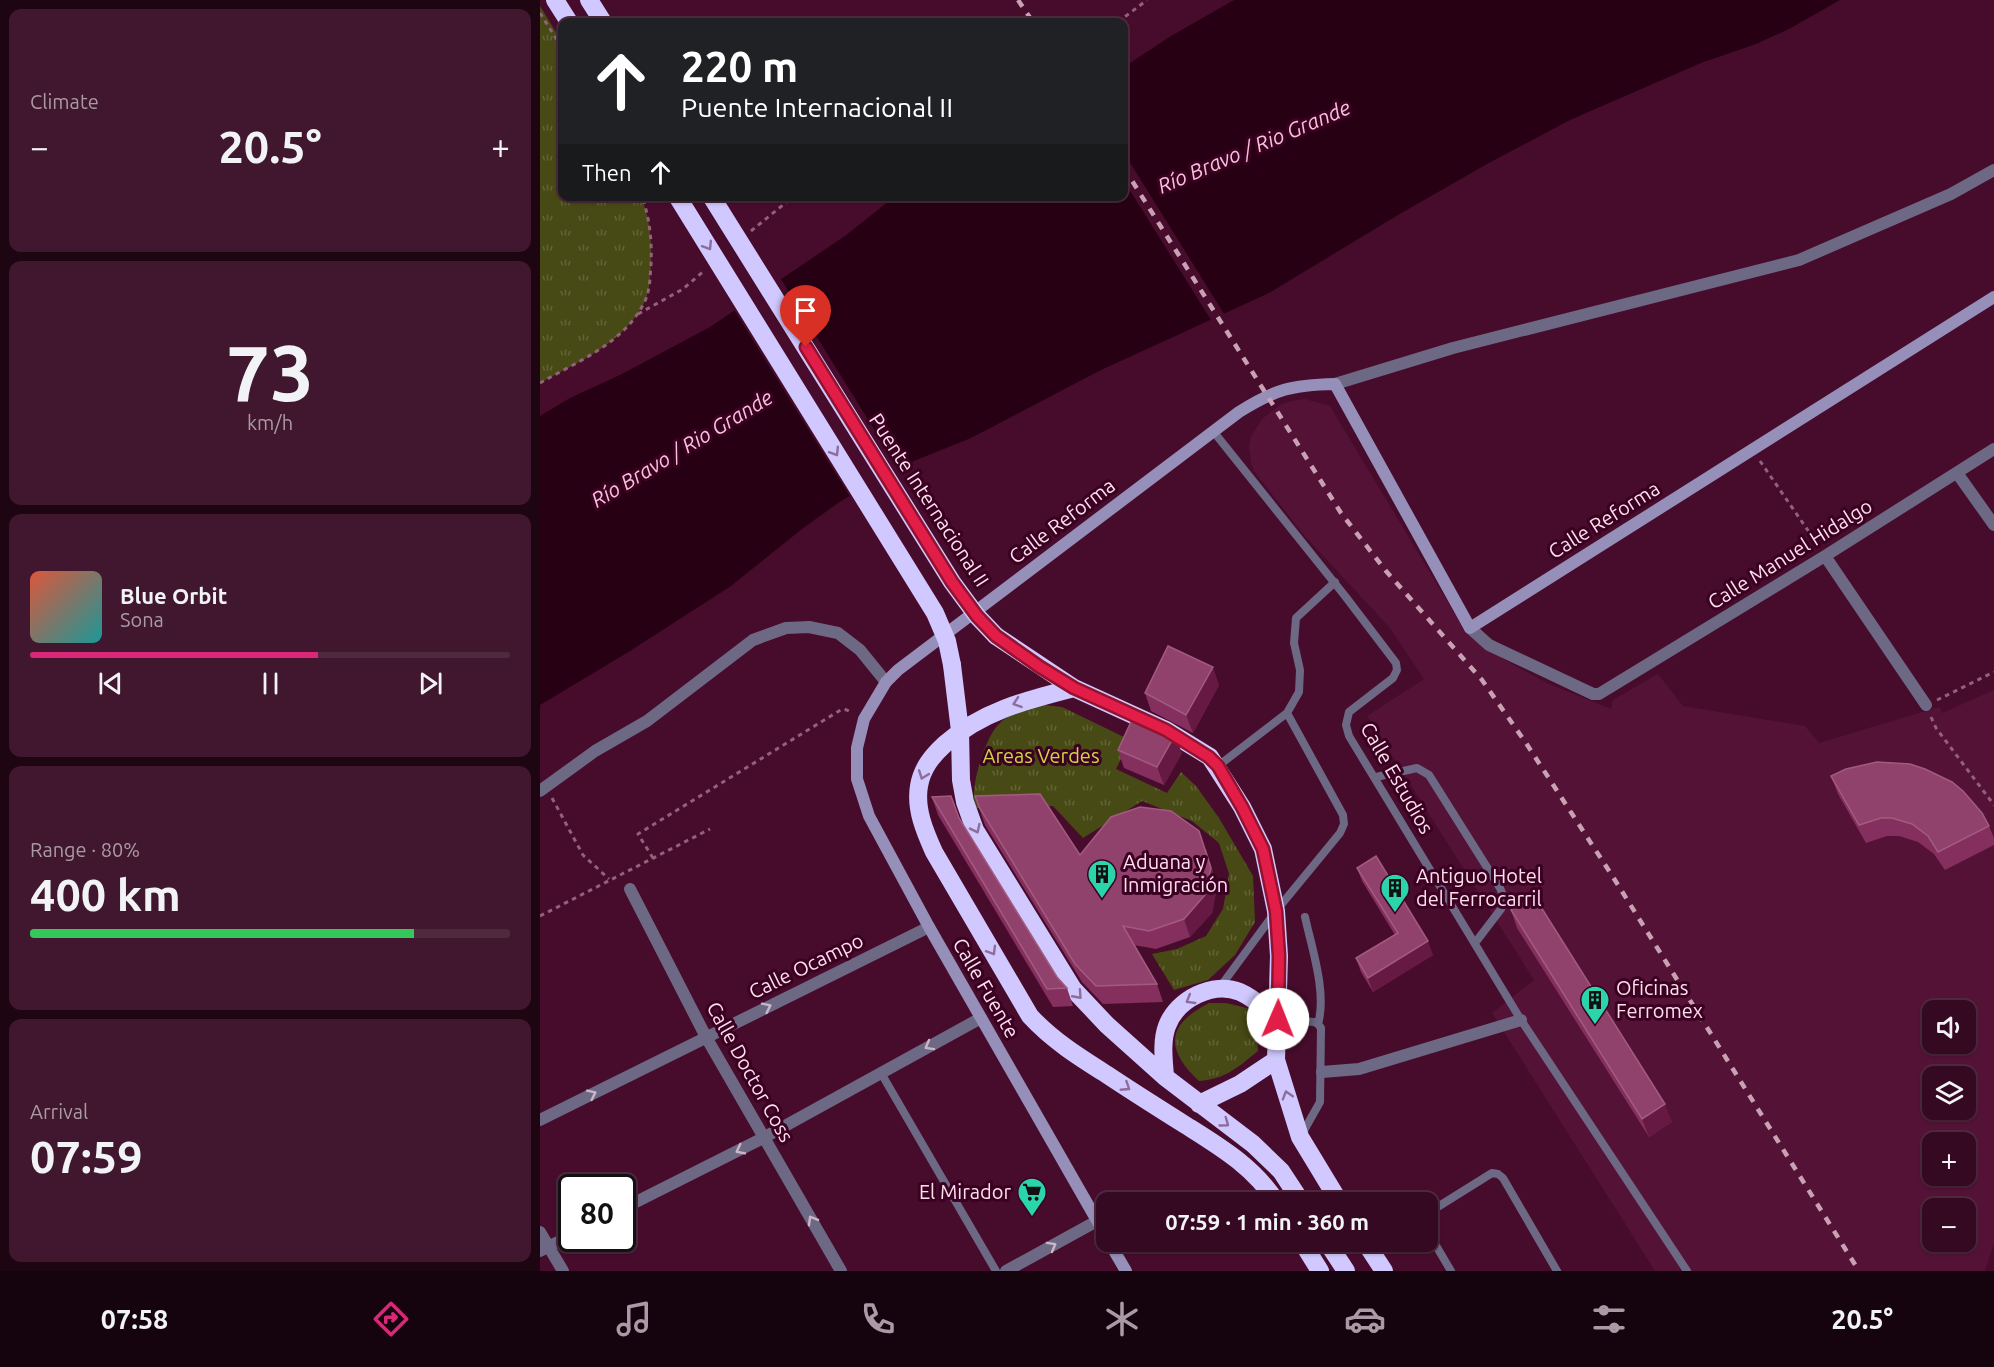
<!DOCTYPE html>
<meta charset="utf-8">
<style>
body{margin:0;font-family:Ubuntu,sans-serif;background:#40172e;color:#f1f3f6;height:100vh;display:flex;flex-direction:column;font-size:22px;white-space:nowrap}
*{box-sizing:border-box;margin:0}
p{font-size:20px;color:#aa9aa5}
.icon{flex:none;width:33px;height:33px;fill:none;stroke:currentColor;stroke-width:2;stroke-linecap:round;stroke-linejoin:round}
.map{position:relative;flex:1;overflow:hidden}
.side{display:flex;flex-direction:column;gap:9px;padding:9px;background:#1d0512;width:540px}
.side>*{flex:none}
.top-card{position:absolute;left:18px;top:18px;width:570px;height:183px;border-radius:12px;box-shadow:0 2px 4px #0004,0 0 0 2px #4f2a3f;background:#202124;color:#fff;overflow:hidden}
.controls{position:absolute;left:1382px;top:1000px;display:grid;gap:12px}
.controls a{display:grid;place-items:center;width:54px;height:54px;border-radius:12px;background:#350921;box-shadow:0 2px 4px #0004,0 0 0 2px #4f2a3f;font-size:30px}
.speed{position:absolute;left:18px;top:1174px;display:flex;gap:12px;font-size:30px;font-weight:700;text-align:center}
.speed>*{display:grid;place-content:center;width:78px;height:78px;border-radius:50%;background:#350921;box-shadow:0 2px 4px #0004,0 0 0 2px #4f2a3f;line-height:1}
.speed .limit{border:3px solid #111;border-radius:9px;background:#fff;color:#111}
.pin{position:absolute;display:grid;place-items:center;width:51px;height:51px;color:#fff;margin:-62px -26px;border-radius:50% 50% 50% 0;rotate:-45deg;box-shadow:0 0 6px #0007}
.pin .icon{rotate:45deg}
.me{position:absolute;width:66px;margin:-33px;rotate:1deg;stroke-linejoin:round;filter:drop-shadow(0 0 4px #0008)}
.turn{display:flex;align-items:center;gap:21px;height:126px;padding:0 24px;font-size:27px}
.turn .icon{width:78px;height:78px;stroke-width:2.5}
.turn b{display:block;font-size:42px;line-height:51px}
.then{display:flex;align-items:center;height:57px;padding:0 24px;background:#0003;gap:12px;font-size:22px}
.big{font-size:45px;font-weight:700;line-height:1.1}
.side .tile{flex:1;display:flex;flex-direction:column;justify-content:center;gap:9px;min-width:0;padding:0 21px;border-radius:12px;background:#40172e}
.side .dial{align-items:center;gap:0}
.dial b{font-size:78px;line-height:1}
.song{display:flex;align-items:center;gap:18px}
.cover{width:72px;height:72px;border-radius:9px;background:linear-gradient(135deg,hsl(10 70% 55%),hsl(180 70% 35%))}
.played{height:6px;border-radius:3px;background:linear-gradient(90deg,#db2777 60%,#4f2a3f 60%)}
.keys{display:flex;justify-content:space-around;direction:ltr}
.heat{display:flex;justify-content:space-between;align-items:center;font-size:33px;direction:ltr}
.charge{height:9px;border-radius:4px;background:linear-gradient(90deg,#34c759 80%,#4f2a3f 0)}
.trip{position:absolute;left:556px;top:1192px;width:342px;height:60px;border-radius:12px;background:#350921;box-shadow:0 2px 4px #0004,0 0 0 2px #4f2a3f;font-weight:700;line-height:60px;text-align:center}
.dock{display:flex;height:96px;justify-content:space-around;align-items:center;background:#15040d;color:#aa9aa5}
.dock .icon{width:42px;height:42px}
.dock .selected{color:#db2777}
.dock b{font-size:27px;color:#f1f3f6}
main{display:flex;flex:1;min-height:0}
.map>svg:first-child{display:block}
</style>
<main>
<section class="side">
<div class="tile"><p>Climate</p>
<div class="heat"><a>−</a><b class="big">20.5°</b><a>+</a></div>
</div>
<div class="tile dial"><b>73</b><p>km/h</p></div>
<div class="tile">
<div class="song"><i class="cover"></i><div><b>Blue Orbit</b><p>Sona</p></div></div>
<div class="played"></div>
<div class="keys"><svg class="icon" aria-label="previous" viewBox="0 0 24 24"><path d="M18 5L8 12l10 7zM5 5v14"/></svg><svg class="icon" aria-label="pause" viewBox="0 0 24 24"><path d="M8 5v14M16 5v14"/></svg><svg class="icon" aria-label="next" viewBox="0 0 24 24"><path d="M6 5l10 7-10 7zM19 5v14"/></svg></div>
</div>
<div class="tile"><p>Range · 80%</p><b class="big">400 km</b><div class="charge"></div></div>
<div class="tile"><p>Arrival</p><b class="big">07:59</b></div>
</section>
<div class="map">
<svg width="1454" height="1271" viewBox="0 0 1454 1271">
<defs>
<pattern id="grass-tufts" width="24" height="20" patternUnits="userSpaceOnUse" patternTransform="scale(1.5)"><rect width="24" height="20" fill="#474a14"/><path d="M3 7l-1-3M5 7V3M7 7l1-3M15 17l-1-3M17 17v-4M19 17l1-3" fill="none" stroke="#636436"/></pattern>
</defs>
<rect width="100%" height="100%" fill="#470c2c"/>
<path fill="#541237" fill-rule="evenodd" d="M765 399 790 406 922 626 941 643 968 662 1009 684 1071 709 1073 700 1118 674 1143 706 1265 726 1279 743 1399 707 1402 713 1454 690V1243L1445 1271H1115L952 1013 994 980 827 716 884 679 850 628 764 535 714 471 711 462 709 446 711 436 722 419 740 405 751 401ZM1392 1011H1425V1044H1392ZM1392 1077H1425V1110H1392ZM1392 1143H1425V1176H1392ZM1392 1209H1425V1242H1392Z"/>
<path fill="url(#grass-tufts)" d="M0 6 22 42V196L101 197C110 219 112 240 111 265 110 277 110 290 105 301 85 343 38 362 0 383Z
M488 703 522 707 590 740 576 769 627 793 641 772 656 786 679 818 713 876 715 922 695 955 668 980 634 990 612 954 637 949 666 936 683 909 689 874 679 843 652 821 602 801 543 838 513 806 436 808C428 791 445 738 458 725 466 716 479 710 488 703Z
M669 1003H686L711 1009 716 1019 718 1051C698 1067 686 1079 659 1081 625 1049 626 1025 669 1003Z"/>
<path fill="#270014" d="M694 0H1300L1249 29 1216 44 1161 63 1030 120 947 164 858 215 729 293 559 371 431 438 374 461 326 486 298 503 262 529 191 586 90 651 0 705V416L30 398 82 374 170 327 305 236 354 197 584 196V67L631 36Z"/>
<path fill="#470c2c" d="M584 153 686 317 673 323 584 181Z
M239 276 360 471 311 498 193 308Z"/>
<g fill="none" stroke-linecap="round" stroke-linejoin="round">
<path stroke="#92627a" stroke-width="3" stroke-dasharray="4.5 4.5" stroke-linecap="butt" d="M0 13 22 48
M578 22 607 0
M211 231 254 196
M98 314 143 289 165 270
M0 383C38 361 85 343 105 301 110 290 110 277 111 265 112 241 110 220 102 196
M1220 461 1278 545
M1397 700 1454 672
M1391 717 1396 728 1454 805
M12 798 43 855 69 879
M113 858 98 834 299 711 304 709 312 712
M0 916 170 829"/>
<path stroke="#6d6985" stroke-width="8" d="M673 431 805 596 856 663 857 670 853 678 809 712 806 725 809 736 981 1020 1147 1271
M747 713 759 692 760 670 754 643 756 618 795 582
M678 766 747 713 803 815 804 824 800 833 736 911 680 987
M836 777 877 768 889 775 960 888 965 900 961 909 935 943
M765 917C772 949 787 993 778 1024
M738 1019 774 1022 778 1024 781 1028 780 1102 762 1134
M341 1073 456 1271
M888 1213 952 1173 958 1174 963 1178 1017 1271
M888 1232 911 1271"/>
<path stroke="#6d6985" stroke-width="12" d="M795 384 913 348 1259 260 1411 194 1454 170
M1417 473 1454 525
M1285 556 1386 705
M930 628 949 645 1053 694H1059L1285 556 1454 449
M0 791 55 751 107 721 213 640 246 628 269 627 298 633 320 650 346 682
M90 889 166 1037 301 1271
M782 1072 819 1069 981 1020
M0 1120 389 927
M82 1209 223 1138 441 1018
M0 1232 23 1271
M0 1251 32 1235
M466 1271 557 1221"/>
<path stroke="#958fba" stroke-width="12" d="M567 1238 389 927 329 816 317 779V748L324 719 346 682 358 670 699 412C736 389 751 385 795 384L930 628 1454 297
M569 1242 586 1271"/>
<path stroke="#d0c8fe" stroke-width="18" d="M15 0 29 22
M49 0 63 22
M456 636 534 688 626 730 670 757 702 807 723 849 736 911 739 956 736 1060 760 1137 800 1203
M412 665 420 731 421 780 425 802 435 830 533 989 567 1025 625 1077 713 1144 741 1171 762 1203
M534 688C487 700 442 711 405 744 392 756 382 768 379 786 375 809 385 832 394 852L490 1016C512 1040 539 1057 566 1074 593 1092 620 1109 647 1126 682 1148 715 1168 737 1203
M625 1077C624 1061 621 1042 627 1026 637 999 673 981 700 992 714 998 726 1010 738 1019
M659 1104 700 1084 736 1060
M762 1242 780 1271
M787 1242 806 1271
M825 1242 844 1271"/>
<path stroke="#c8a1b3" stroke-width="4.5" stroke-dasharray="8 8" stroke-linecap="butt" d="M478 0 493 22
M584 168 801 513 846 571 942 680 986 743 1073 877 1319 1271"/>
<path stroke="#d0c8fe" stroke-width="18" d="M137 196 395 613 407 641 412 665
M171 196 412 582 437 616 456 636"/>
</g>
<path fill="#842f5d" d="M679 685 653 733 611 711 605 693Z
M578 750 642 753 624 785 584 768Z
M1291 776 1449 826 1454 838V845L1405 870 1394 854 1378 842 1359 836H1347L1326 843 1298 794Z
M435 796 540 855 666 849 677 886 672 913 650 937 616 949 594 945 617 984 623 1002 563 1004 542 982 445 825Z
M392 797 419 818 517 977 527 988 533 1006 513 1007 398 815Z
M817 868 893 955 833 992 821 972 816 958 855 935 822 881Z
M971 910 1132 1122 1109 1137 977 928Z"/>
<path fill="#661943" d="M673 667 679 685 653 733 646 715Z
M635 735 642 753 624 785 617 767Z
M659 831 677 886 672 913 650 937 644 919Z
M888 941 893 955 833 992 828 978Z
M1125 1104 1132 1122 1109 1137 1102 1119Z"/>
<path fill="#91426c" stroke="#a25b80" stroke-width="1.5" d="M628 646 673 667 646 715 605 693Z
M595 713 635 735 617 767 578 750Z
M1337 762 1370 764 1385 769 1412 782 1423 791 1442 813 1449 826 1398 852 1388 836 1372 824 1352 818H1341L1319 825 1291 776 1306 769Z
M500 794 540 855 571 817 600 807 631 811 659 831 671 868 665 895 644 919 609 931 583 926 617 984 556 986 535 964 439 807 435 796Z
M411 796 419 818 517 977 527 988 507 989 392 797Z
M836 856 888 941 828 978 816 958 858 933 817 868Z
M994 896 1125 1104 1102 1119 971 910Z"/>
<defs><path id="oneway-chevron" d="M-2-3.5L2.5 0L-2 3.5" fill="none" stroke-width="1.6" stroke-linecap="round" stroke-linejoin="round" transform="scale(1.5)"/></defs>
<g stroke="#8d6e9b">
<use href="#oneway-chevron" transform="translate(168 246) rotate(58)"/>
<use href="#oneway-chevron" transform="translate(295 452) rotate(58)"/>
<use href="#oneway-chevron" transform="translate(477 703) rotate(161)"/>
<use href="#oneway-chevron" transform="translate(383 775) rotate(110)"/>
<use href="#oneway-chevron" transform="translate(436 829) rotate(64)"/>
<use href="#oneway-chevron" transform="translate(452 951) rotate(59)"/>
<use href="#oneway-chevron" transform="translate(538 995) rotate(48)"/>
<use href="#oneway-chevron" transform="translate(650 1000) rotate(149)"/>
<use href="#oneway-chevron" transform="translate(586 1087) rotate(33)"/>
<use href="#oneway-chevron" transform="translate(747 1095) rotate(-107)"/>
<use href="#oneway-chevron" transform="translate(685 1123) rotate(36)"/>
</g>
<g stroke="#cbb6c8">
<use href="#oneway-chevron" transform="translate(227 1007) rotate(-26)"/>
<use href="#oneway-chevron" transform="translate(389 1046) rotate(151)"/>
<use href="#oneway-chevron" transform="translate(52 1094) rotate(-26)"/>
<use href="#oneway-chevron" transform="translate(200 1150) rotate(153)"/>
<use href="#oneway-chevron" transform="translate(272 1220) rotate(-120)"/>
<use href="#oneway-chevron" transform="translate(512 1246) rotate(-29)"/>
</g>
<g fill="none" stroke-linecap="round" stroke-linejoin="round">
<g stroke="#92132f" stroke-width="15">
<path id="route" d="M266 347 412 582 437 616 456 636 500 667 534 688 626 730 669 757 678 766 702 807 723 849 736 911 739 956 738 1019"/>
</g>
<use href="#route" stroke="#e11d48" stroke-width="10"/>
</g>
<defs>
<g id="building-pin" transform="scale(1.5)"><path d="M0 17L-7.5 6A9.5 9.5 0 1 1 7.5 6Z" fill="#2ad5ac" stroke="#3b0122"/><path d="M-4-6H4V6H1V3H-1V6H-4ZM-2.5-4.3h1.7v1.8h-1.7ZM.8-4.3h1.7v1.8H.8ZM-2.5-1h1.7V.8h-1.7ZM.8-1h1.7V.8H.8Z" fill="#111"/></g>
<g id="supermarket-pin" transform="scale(1.5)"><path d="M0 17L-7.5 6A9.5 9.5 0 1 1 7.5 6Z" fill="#2ad5ac" stroke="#3b0122"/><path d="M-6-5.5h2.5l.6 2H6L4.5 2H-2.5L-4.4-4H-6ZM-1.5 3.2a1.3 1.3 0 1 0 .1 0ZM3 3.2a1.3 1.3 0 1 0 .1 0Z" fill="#111"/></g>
</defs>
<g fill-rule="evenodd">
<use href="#building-pin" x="562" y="874"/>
<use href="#building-pin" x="855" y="888"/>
<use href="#building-pin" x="1055" y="1000"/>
<use href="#supermarket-pin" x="492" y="1192"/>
</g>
<g text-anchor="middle" stroke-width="6" stroke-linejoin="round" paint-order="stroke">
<g font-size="20" fill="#fedfec" stroke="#3b0122">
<text transform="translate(389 500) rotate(57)" y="7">Puente Internacional II</text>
<text transform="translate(1064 520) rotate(-32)" y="7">Calle Reforma</text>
<text transform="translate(522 521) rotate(-37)" y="7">Calle Reforma</text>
<text transform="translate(1250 554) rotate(-32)" y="7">Calle Manuel Hidalgo</text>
<text transform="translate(857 778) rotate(60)" y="7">Calle Estudios</text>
<text transform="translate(266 966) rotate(-26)" y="7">Calle Ocampo</text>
<text transform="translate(446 988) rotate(60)" y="7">Calle Fuente</text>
<text transform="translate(210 1072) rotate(61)" y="7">Calle Doctor Coss</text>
</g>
<g font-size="20" fill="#cfd545" stroke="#3b0122">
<text x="501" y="763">Areas Verdes</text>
</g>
<g font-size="20" fill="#fedfec" stroke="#3b0122" text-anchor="start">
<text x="583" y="869">Aduana y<tspan x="583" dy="23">Inmigración</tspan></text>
<text x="876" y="883">Antiguo Hotel<tspan x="876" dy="23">del Ferrocarril</tspan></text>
<text x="1076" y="995">Oficinas<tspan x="1076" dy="23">Ferromex</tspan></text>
<text x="471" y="1199" text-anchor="end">El Mirador</text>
</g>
<g font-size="21" font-style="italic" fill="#f7c3d9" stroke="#3b0122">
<text transform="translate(714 147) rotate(-23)" y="7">Río Bravo / Rio Grande</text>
<text transform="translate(142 449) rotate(-31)" y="7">Río Bravo / Rio Grande</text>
</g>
</g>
</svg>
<div class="controls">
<a><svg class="icon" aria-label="sound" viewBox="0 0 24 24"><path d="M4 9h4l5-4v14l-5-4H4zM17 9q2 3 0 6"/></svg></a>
<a><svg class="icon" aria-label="layers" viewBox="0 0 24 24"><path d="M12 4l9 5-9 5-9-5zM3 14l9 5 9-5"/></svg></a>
<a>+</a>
<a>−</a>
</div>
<div class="speed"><div class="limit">80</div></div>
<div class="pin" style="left:266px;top:347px;background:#d93025"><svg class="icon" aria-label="arrive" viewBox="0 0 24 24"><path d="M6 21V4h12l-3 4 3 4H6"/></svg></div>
<svg class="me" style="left:738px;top:1019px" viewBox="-20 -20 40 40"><circle r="19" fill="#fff"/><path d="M0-13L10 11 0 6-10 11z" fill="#e11d48"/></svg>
<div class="trip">07:59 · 1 min · 360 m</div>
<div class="top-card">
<div class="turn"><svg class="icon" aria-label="ahead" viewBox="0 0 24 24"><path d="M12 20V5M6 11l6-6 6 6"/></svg><div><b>220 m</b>Puente Internacional II</div></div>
<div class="then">Then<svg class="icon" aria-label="ahead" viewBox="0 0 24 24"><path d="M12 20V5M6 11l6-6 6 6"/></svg></div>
</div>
</div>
</main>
<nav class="dock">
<b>07:58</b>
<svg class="icon selected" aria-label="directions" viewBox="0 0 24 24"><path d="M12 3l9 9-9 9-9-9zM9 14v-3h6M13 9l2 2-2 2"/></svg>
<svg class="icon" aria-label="music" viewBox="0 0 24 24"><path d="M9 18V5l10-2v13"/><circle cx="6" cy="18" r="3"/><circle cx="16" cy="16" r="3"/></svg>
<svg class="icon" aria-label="phone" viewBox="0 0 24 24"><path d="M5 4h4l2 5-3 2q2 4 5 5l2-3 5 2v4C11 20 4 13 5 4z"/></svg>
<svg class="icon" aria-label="climate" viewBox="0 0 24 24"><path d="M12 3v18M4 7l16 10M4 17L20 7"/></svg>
<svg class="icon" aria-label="car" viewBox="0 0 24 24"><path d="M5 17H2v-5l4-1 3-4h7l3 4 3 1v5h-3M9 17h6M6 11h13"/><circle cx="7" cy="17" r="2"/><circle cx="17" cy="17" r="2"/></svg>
<svg class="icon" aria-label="filters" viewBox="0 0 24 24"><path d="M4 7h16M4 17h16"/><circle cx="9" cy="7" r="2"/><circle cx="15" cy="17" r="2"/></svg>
<b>20.5°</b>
</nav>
